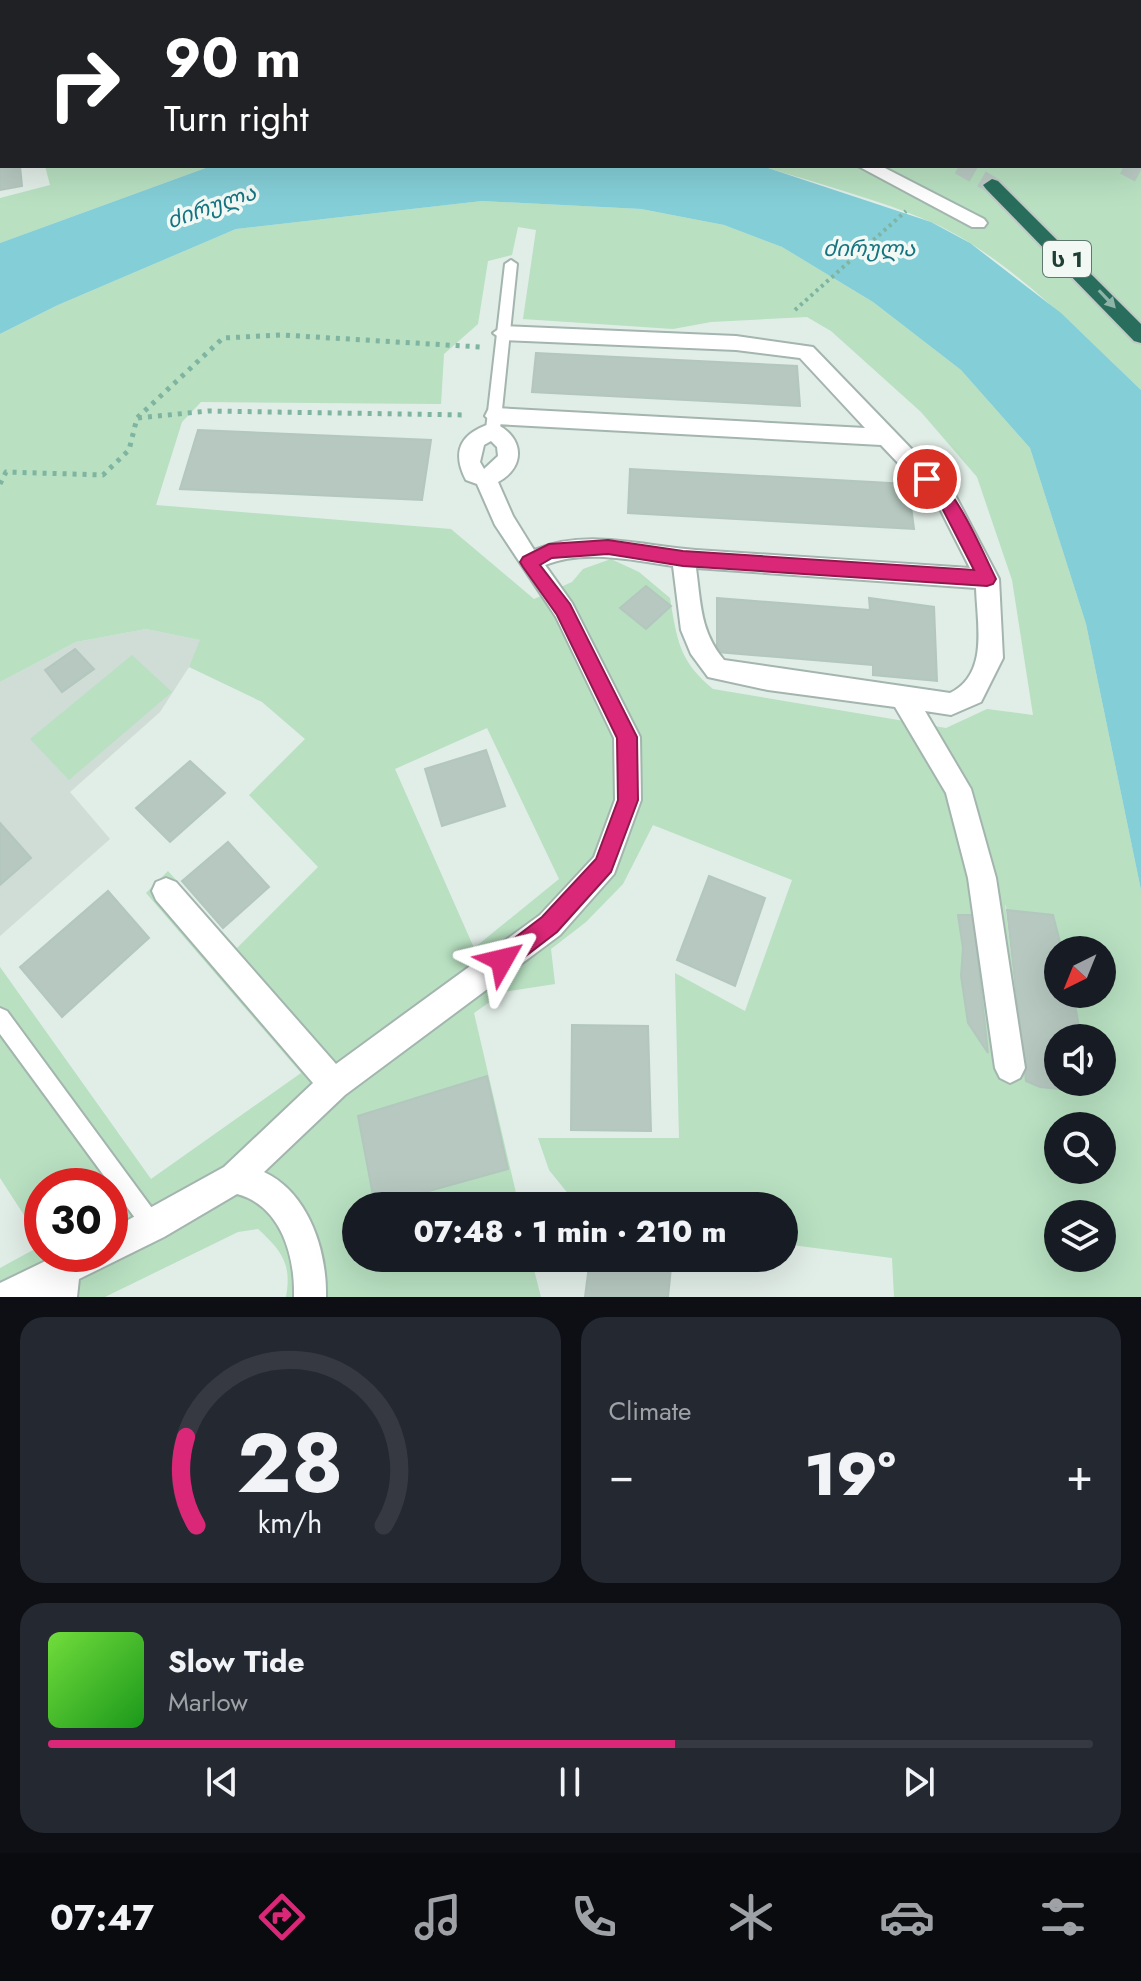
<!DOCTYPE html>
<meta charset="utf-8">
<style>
body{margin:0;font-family:Jost,"Noto Sans Georgian",sans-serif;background:#242831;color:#f1f3f6;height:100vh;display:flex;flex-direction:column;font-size:30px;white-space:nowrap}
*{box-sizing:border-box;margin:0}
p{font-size:26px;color:#9ea1a6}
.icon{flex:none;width:44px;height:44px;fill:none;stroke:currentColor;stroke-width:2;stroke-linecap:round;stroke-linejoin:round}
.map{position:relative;height:1297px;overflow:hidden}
.drawer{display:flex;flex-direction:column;gap:20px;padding:20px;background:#0d0f14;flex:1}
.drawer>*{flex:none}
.banner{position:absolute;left:0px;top:0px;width:1142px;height:168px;box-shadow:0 8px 32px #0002;background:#202124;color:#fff;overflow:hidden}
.needle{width:52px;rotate:223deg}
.controls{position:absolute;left:1044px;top:936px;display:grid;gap:16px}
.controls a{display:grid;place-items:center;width:72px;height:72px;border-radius:50%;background:#171b24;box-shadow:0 8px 32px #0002;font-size:40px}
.speed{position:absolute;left:24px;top:1168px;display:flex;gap:16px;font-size:40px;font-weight:700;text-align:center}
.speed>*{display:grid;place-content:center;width:104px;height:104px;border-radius:50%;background:#171b24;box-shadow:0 8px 32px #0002;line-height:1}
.speed .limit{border:12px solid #d22;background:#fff;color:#111}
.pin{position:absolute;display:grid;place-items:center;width:68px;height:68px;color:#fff;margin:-34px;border:4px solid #fff;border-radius:50%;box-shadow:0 2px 8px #0007}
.me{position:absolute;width:88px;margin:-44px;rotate:53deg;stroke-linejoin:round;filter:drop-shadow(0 0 6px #0008)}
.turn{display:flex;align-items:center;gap:28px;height:168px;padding:0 32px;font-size:36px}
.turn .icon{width:104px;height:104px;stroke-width:2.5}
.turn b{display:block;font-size:56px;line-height:68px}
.big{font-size:60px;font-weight:800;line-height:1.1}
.drawer .tile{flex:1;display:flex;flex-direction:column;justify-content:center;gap:12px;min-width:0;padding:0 28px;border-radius:24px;background:#242831}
.drawer .dial{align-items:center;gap:0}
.dial svg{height:208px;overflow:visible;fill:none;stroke:#363941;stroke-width:7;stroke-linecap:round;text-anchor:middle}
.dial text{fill:#f1f3f6;stroke:none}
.song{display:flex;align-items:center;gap:24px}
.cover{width:96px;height:96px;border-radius:12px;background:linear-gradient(135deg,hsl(100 70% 55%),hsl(120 70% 35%))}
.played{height:8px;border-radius:4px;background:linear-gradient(90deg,#db2777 60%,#363941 60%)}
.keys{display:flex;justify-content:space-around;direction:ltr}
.heat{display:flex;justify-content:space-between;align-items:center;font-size:44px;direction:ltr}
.drawer .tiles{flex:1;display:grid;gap:20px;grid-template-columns:1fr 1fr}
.tile:last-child{grid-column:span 2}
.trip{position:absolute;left:342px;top:1192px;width:456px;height:80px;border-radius:40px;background:#171b24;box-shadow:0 8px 32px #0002;font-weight:800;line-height:80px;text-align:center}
.tabs{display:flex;height:128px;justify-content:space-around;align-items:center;background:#090b0e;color:#9ea1a6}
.tabs .icon{width:56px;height:56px}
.tabs .active{color:#db2777}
.tabs b{font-size:36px;color:#f1f3f6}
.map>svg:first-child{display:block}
</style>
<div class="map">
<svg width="1141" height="1297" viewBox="0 0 1141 1297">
<rect width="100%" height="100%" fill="#e1ede7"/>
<path fill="#cfddd6" d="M146 629 201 640 189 667 160 712 70 792 110 839 0 936V682L76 642Z"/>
<path fill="#b8e0c1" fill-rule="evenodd" d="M215 0H629L636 2H221Z
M45 166H211L0 243V198L50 185Z
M762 166H1141V390C1082 334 1006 255 931 222 878 199 818 184 762 166Z
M482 201 641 209 724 225 782 247 873 302 961 370 1030 448 1086 624 1141 890V1297H894L892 1258 784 1244V1206H578L549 1170 538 1138H679L675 973 745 1011 792 880 653 825 623 884 586 922 551 949 555 984 504 992 474 1013 519 1206H356V1258H531L541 1297H286C292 1264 282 1251 258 1229L238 1232 105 1297H0V1268L42 1245V1254H110V1186H42V1243L0 1178V967L151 1179 301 1073 146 893 168 871 237 948 318 867 249 795 305 739 262 702 189 667 200 640 146 629 76 642 0 682V334L58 305 236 229ZM518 227 536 230 523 319 673 329 711 322 807 317 831 331 921 412 977 477 1012 580 1033 715 987 709 946 728 713 689C679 661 677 640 670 598L639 572 611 559 583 569 572 582 534 599 451 529 156 505 182 422 201 402 441 404 444 354 478 324 488 261 512 255ZM487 728 559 879 474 948 395 769ZM1005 904 1007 910 1053 915 1062 950H1102V994H1073L1081 1038H1102V1082L1040 1087 1026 1081ZM958 915H966L987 1051 968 1023 961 976 963 948ZM1058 1126H1102V1170H1058ZM1058 1214H1102V1258H1058Z
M132 655 172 692 69 780 30 739Z"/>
<path fill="#84ced7" d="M211 166H762L931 222 970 243 1061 313 1141 390V890L1086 624 1030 448 961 370 873 302 782 247 724 225 641 209 482 201 236 229 58 305 0 334V243Z"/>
<path fill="#b6c8c0" stroke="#b3c7be" stroke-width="2" d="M0 163 2 166H20L22 186 0 190Z
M536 353 797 366 800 406 532 392Z
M198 430 431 440 422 500 180 489Z
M630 469 908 484 914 529 628 513Z
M646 586 671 606 646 629 620 608Z
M717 598 870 610 869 598 934 607 937 681 873 675V665L717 652Z
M75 649 94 669 62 692 45 670Z
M486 750 505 806 442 826 425 769Z
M190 761 225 793 170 842 136 808Z
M0 823 31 858 0 885Z
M228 842 269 887 223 928 182 881Z
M709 876 765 898 735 986 677 960Z
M108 891 149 938 62 1017 20 967Z
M1007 910 1053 915 1062 950H1058V994H1073L1081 1038H1058V1082H1072L1069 1090 1040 1087 1026 1081Z
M958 915H973L988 1053 968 1023 961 976 963 948Z
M572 1025 648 1026 651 1131 571 1130Z
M487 1076 508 1169 375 1206 358 1116Z
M590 1258H672L668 1297H585Z"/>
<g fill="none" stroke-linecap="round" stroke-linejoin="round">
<path stroke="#bacac3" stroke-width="17" stroke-dasharray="17 9" stroke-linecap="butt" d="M645 0 649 2
M794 0 799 2
M959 166 992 185
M1124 166 1141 175"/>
<g stroke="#a3b5ae" stroke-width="4">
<path id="lane" d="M511 260 517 264 500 429 493 434 486 429 505 264Z
M0 1008 7 1011 160 1219 164 1226 160 1233 153 1237 146 1233 0 1034Z"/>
</g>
<g stroke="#a3b5ae" stroke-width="4">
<path id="street" d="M858 166H881L984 219 987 223 984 227H972Z
M503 326 736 336 813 347 954 493 999 579 1003 658 981 702 951 715 925 711 971 789 996 878 1025 1068 1020 1078 1010 1083 1000 1078 995 1068 968 878 946 793 895 707 768 690 708 677 691 654 681 630 673 566C632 560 584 549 545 565L572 603 640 737 641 800 614 874 560 935 345 1095 264 1172C309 1193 327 1251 326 1297H294C295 1257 282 1206 237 1194L164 1237 79 1279 77 1297H0V1283L60 1254H110V1230L224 1167 313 1083 156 900 152 891 156 882 166 878 176 882 336 1064 540 915 594 857 615 800 614 738 556 617 495 525 477 484 466 480C450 449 463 432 493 423L485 416 488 410 495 408 865 428 800 358 736 350 503 340 493 333ZM496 424 881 445 938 505 970 568C879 562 787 556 696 550 641 546 587 528 534 550L513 516 498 482C526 467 524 437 496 424ZM491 441 497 447 498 456 484 469 480 462 484 445ZM696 568 976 588C977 624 989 674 950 693L724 660C700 631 701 604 696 568Z"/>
</g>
<g stroke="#9ebaaf" stroke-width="4">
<path id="secondary" d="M248 0H267L269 2H250Z
M0 120H2V130H0Z"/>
</g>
<g stroke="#c0c9c6" stroke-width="4">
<path id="highway" d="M992 179 998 181 1141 324V343L1134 341 986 189 983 185Z"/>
</g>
<path stroke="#7eb4a0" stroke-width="4" stroke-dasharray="3 4" stroke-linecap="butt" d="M795 310 906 211"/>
<path stroke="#7eb4a0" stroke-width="5" stroke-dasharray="4 6" stroke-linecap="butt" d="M138 418 208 411 467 415
M0 484 6 472 103 475 129 450 137 418 223 338 282 335 480 347"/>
<use href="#lane" fill="#fff" fill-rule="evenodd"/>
<use href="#street" fill="#fff" fill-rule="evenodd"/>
<use href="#secondary" fill="#fff" fill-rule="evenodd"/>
<use href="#highway" fill="#296e5c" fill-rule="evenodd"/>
</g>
<defs><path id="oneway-solid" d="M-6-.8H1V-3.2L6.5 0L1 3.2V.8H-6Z" transform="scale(2)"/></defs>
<use fill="#8eb4a8" href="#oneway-solid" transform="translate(1107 299) rotate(47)"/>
<path fill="#db2777" stroke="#8e194d" stroke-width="2" d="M927 472C954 482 983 553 996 579L993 584 987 586 683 566 608 554 552 558 540 565 570 604 637 737 638 800 611 872 557 932 510 968 502 971 495 968 492 960 495 953 542 917 596 859 618 800 617 738 557 615 523 567 520 562 523 557 549 544 608 540 683 551 974 570 940 504 919 479Z"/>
<g text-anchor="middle" stroke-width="7" stroke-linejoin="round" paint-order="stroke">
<g font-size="22" font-style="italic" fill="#147481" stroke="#f2f9f5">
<text transform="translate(211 206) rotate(-19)" y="8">ძირულა</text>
<text x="869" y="256">ძირულა</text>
</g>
<rect fill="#f2f9f5" stroke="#5e776f" stroke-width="2" x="1043" y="241" width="48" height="36" rx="6"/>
<g font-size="22" font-weight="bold" fill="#1f3f35">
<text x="1067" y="267">ს 1</text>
</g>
</g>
</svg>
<div class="controls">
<a><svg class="needle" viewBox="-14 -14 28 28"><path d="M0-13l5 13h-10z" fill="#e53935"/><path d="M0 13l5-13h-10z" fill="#9ea1a6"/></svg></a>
<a><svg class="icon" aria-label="sound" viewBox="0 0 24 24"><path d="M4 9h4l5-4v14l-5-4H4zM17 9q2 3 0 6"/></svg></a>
<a><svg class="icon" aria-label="search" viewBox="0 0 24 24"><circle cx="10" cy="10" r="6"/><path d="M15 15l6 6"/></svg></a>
<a><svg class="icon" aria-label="layers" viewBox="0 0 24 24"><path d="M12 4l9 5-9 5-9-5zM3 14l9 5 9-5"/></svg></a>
</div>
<div class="speed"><div class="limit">30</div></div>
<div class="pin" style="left:927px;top:479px;background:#d93025"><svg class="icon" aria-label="arrive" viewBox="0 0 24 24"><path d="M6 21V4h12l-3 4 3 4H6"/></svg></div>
<svg class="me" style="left:502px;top:960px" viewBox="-20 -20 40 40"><path d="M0-17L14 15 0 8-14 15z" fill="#db2777" stroke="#fff" stroke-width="4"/></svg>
<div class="trip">07:48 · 1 min · 210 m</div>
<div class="banner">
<div class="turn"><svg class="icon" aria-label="right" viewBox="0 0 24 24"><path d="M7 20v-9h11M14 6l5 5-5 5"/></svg><div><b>90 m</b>Turn right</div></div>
</div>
</div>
<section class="drawer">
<div class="tiles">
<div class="tile dial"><svg viewBox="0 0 100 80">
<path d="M14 69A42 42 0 1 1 86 69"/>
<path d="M14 69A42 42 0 0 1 10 35" stroke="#db2777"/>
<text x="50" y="56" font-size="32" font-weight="700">28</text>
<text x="50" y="72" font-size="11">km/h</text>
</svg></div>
<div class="tile"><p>Climate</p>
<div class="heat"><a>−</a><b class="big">19°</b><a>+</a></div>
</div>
<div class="tile">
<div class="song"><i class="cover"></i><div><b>Slow Tide</b><p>Marlow</p></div></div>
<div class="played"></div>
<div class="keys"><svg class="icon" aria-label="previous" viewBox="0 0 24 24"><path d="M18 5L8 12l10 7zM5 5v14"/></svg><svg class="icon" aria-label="pause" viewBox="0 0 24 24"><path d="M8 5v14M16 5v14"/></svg><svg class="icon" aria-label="next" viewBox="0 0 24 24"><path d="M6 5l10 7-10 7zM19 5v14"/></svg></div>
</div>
</div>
</section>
<nav class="tabs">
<b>07:47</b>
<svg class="icon active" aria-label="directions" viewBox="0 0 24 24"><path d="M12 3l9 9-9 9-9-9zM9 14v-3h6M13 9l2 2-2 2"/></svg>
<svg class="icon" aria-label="music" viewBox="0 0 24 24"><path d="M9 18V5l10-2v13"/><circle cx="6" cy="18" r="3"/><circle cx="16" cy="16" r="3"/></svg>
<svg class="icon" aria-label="phone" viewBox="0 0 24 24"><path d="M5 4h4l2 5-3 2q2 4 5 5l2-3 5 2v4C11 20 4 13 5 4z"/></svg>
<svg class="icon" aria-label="climate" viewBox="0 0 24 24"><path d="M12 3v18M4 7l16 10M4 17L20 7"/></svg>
<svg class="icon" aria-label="car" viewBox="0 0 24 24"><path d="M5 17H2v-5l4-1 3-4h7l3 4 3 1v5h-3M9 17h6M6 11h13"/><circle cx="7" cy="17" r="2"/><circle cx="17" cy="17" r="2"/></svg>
<svg class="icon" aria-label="filters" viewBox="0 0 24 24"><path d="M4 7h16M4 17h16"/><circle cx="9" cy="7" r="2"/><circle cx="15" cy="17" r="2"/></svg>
</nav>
